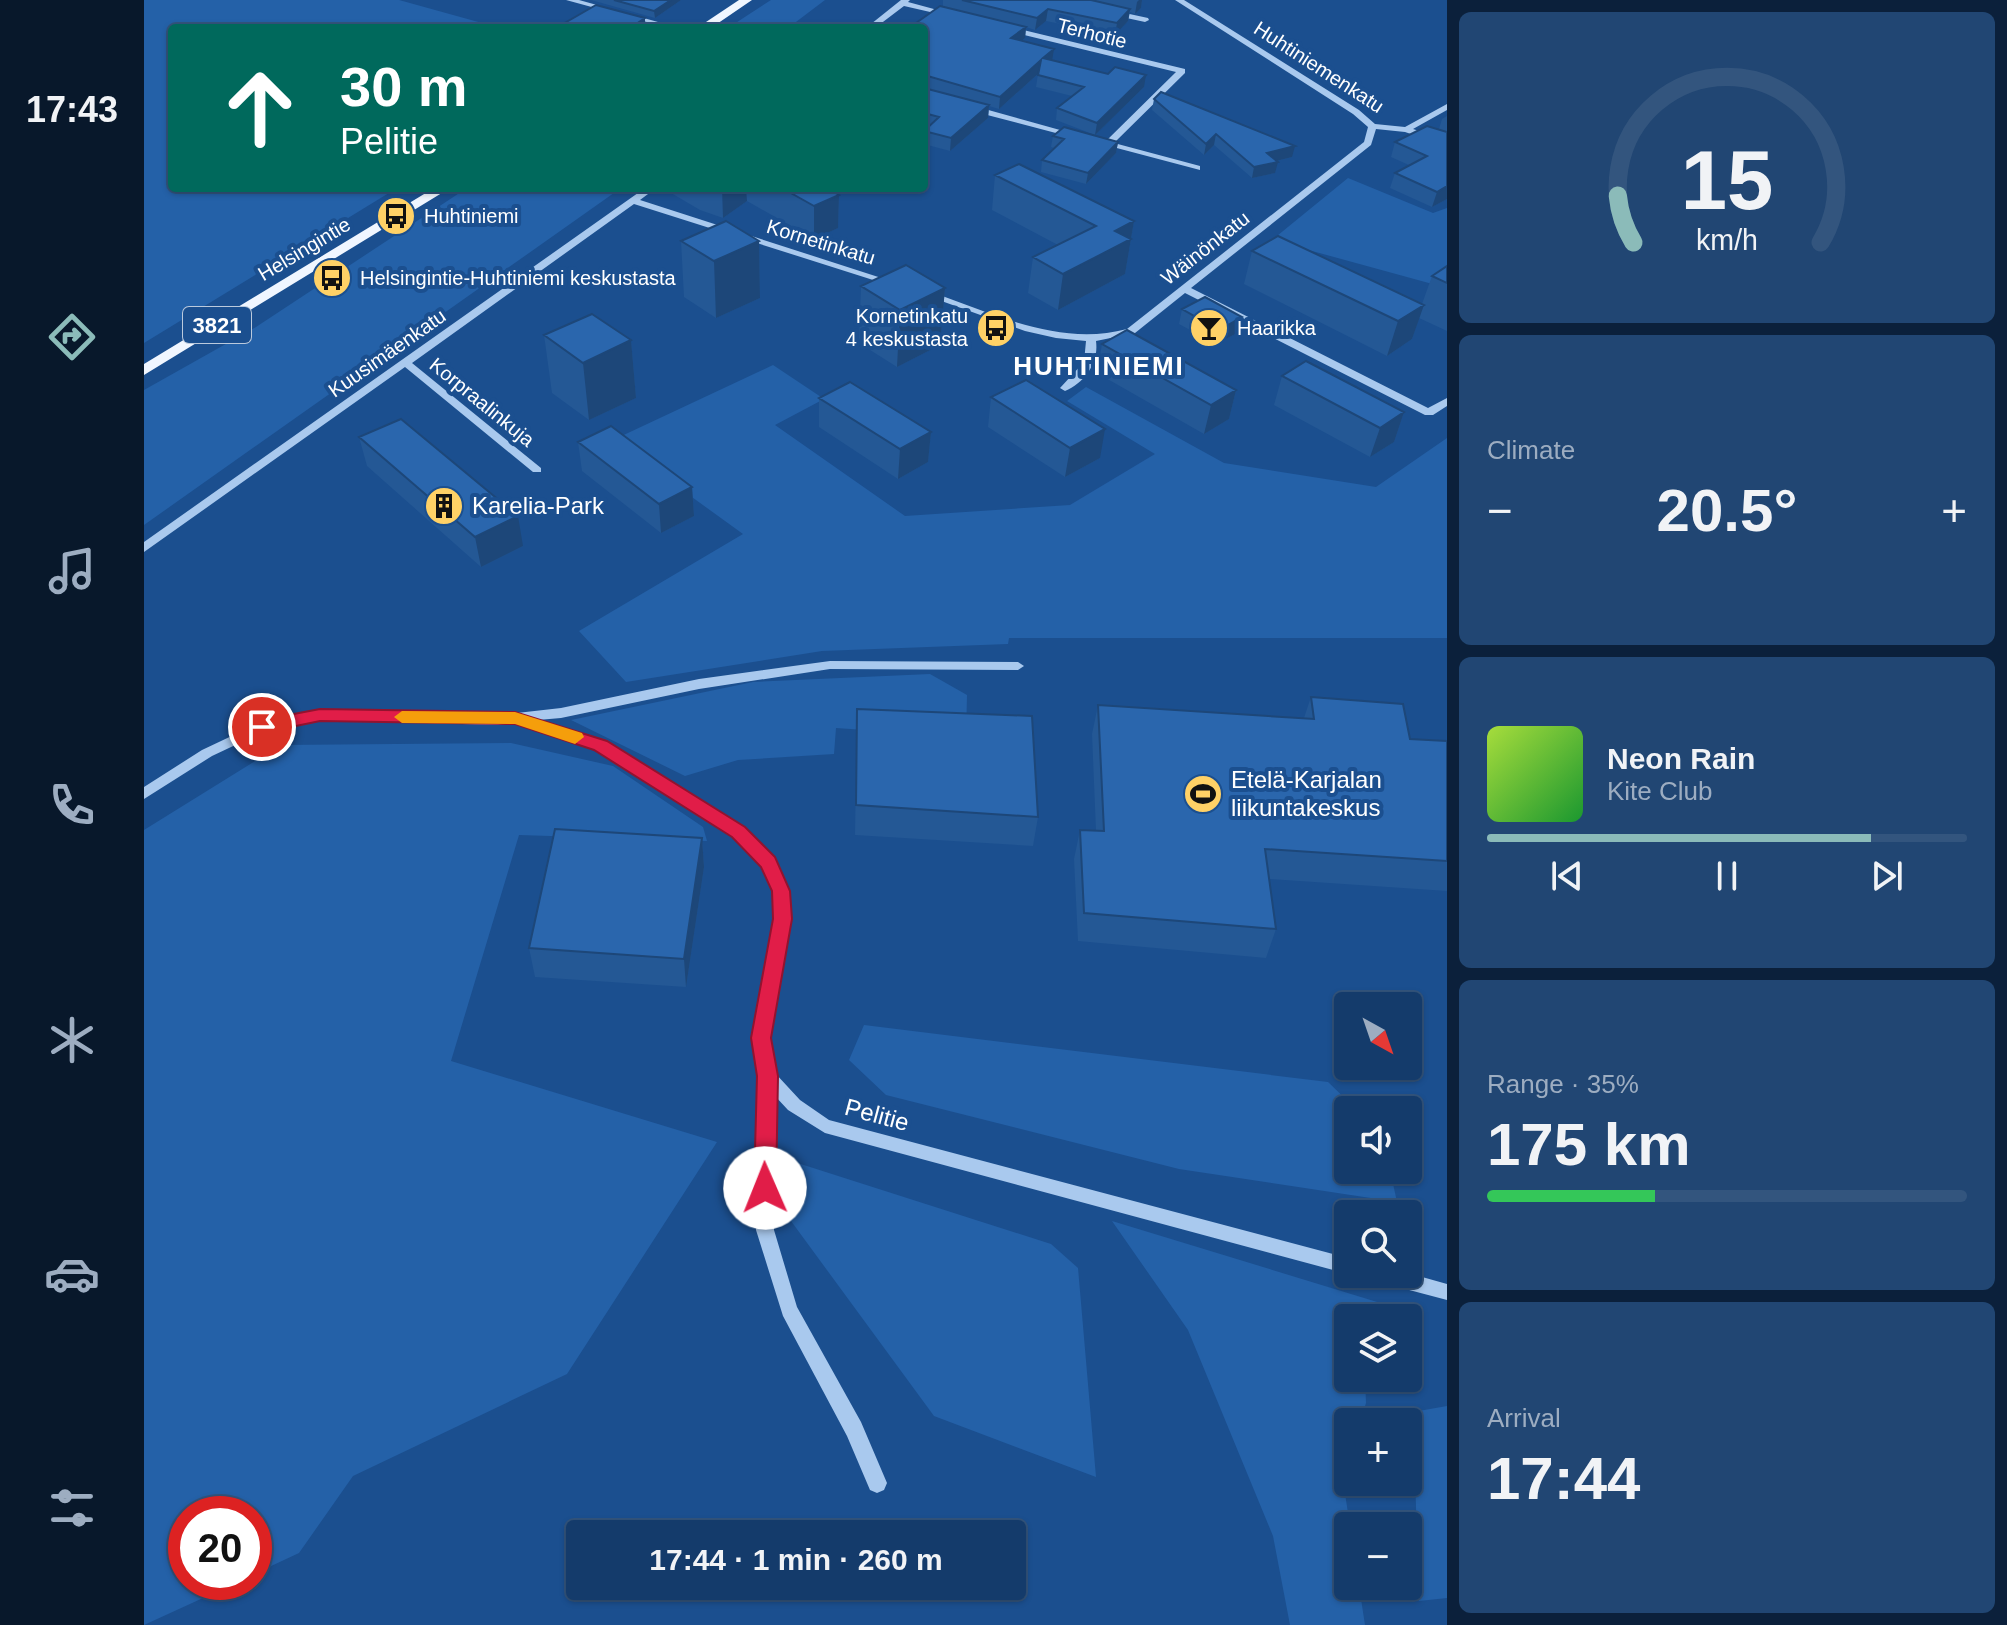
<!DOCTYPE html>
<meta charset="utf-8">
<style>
body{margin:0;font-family:Arial,sans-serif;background:#214673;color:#f1f3f6;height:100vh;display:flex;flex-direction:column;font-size:30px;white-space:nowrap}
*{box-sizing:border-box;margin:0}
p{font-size:26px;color:#9dadc1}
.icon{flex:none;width:44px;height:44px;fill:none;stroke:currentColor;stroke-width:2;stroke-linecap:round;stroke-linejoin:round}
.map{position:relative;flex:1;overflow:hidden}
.side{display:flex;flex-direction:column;gap:12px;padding:12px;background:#0b203b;width:560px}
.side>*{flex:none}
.banner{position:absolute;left:24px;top:24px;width:760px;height:168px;border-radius:8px;box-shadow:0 2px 6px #0004,0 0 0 2px #33557e;background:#00695c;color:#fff;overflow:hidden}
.needle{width:52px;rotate:140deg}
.fabs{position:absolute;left:1190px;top:992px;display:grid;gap:16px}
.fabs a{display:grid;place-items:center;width:88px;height:88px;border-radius:8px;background:#143b6b;box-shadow:0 2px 6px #0004,0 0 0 2px #33557e;font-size:40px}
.speed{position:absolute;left:24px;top:1496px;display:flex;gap:16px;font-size:40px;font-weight:700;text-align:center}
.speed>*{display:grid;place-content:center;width:104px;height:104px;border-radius:50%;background:#143b6b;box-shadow:0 2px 6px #0004,0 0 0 2px #33557e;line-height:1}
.speed .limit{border:12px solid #d22;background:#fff;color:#111}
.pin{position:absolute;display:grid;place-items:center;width:68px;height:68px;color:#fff;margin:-34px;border:4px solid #fff;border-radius:50%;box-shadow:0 2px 8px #0007}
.me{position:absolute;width:88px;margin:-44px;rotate:359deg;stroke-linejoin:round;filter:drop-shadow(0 0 6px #0008)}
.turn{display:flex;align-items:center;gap:28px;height:168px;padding:0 40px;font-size:36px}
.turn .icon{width:104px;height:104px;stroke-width:2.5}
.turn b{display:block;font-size:56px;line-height:68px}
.big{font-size:60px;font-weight:800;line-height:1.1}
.side .tile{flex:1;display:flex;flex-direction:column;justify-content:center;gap:12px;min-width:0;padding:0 28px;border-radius:12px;background:#214673}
.side .dial{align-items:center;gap:0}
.dial svg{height:208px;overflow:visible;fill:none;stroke:#33557e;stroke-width:7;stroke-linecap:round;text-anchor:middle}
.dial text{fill:#f1f3f6;stroke:none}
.song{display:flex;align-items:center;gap:24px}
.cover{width:96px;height:96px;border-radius:12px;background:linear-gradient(135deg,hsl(80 70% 55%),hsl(130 70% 35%))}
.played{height:8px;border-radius:4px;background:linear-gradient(90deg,#8bbbb9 80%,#33557e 80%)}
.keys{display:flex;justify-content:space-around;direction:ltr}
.heat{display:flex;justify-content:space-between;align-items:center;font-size:44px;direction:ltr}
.charge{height:12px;border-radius:6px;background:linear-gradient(90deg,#34c759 35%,#33557e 0)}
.trip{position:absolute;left:422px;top:1520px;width:460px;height:80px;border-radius:8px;background:#143b6b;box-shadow:0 2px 6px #0004,0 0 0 2px #33557e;font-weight:800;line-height:80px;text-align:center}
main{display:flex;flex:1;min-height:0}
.tabs{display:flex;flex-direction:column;width:144px;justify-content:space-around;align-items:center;background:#08182b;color:#9dadc1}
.tabs .icon{width:56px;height:56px}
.tabs .on{color:#8bbbb9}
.tabs b{font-size:36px;color:#f1f3f6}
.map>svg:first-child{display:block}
</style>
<main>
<nav class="tabs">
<b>17:43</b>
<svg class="icon on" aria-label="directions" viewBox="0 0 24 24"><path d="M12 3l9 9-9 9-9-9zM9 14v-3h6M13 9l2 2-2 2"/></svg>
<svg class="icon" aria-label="music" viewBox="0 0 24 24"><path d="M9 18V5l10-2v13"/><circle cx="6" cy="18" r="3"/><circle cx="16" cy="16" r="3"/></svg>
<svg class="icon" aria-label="phone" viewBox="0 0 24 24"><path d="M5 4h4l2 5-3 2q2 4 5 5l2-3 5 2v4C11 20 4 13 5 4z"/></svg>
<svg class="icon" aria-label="climate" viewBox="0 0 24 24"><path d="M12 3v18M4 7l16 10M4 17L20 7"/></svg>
<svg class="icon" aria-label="car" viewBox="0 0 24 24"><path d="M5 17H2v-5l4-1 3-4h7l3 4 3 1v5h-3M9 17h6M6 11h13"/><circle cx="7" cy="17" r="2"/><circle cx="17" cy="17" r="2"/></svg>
<svg class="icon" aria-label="filters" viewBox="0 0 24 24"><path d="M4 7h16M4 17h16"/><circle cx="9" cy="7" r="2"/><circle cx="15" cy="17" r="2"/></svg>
</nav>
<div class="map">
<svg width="1303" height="1625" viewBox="0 0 1303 1625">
<rect width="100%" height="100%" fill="#1b4f8f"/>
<path fill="#2461a8" d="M0 0H255L356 28H28V188H253L0 343Z
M627 0H681L644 28H584Z
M1204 178 1289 213 1303 208V288L1128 240Z
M323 188H477L0 525V390L112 327Z
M629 365 680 399 631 425 761 516 926 505 1011 454 923 401 942 387 1080 463 1232 487 1303 438V638H865L864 644 678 651 482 682 435 631 599 534 469 440Z
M786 674 823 695 822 737 692 728 690 754 594 760 541 776 427 720 609 682Z
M367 743 469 766 559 827 563 841 375 835 307 1061 573 1142 423 1374 209 1476 155 1553 110 1574V1514H42V1582H94L0 1625V830L137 745Z
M720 1025 1184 1082 1213 1110H1204V1170H1246L1253 1202 1035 1169 742 1095 705 1060Z
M641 1159 907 1244 934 1268 952 1477 790 1416 636 1206Z
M968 1221 1243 1305 1229 1318H1204V1378H1221L1222 1403 1216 1422H1204V1456L1198 1474 1206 1526 1204 1586H1215L1221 1625H1146L1129 1536 1044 1330Z
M1303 1406V1598L1275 1601 1269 1412Z"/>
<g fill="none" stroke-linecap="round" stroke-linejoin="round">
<path fill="#a9c9ee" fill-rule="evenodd" d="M422 0H435L514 22 510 24Z
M757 0H766L764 2 812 15 808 17 760 6 731 28H722Z
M1031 0H1040L1215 110 1231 124 1261 127 1303 104V110L1269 129 1303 140V146L1261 132 1232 129 1227 145 1047 288 1284 408 1303 398V406L1289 415H1281L1041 293 991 333 952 341C955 363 941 382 921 391L916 388 940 362 942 341 912 338 881 331 778 294 787 292C850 314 916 347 983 329L1220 142 1224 127 1209 114Z
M967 10 1004 18 1005 20 1001 22 964 14V10Z
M863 26 1041 69V73L970 143 1056 166V170L950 142 954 139 962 141 1032 72 860 30 859 28Z
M824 106H830L934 135 927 137 824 110Z
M501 188H512L496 200 756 284 748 286 490 204 268 363 397 468V472H389L261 367 0 552V542Z
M686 661 874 662 880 666 874 670 686 669 555 689 417 718 394 720 461 742 600 828 629 858 644 891 645 919 625 1038 631 1073 656 1100 685 1120 1204 1258V1274L681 1133 644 1110 631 1096 630 1230 653 1307 717 1422 743 1483 740 1490 733 1493 726 1490 703 1436 639 1316 612 1230 615 1076 609 1038 631 919 630 891 618 865 590 836 451 748 371 723 354 725 176 720 121 731 68 756 0 799V787L58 750 113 724 176 710 354 715 417 708 555 679Z
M1264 1273 1303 1284V1300L1235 1282 1229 1280 1226 1274Z"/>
<path fill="#f0f6ff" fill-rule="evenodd" d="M595 0H608L567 28H553Z
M290 188H306L0 375V364Z"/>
</g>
<path fill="#245895" d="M447 0H537L511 18Z
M799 0H998L997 8 991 14 986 12 984 21 971 35 902 21 891 30 882 27 881 38 877 41 908 61 1000 87 951 135 912 120 913 108 928 96 892 87 894 74 855 109 845 106 844 118 806 151 780 144V130L784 127 780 126V28L799 7Z
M1010 99 1148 157 1132 161 1131 173 1108 178 1070 145 1060 155 1008 110Z
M1303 116V199L1288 207 1246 188 1251 173 1265 165 1247 157 1251 142 1295 129 1298 119Z
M909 136 974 142 972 153 942 184 897 172 898 160 910 148 907 147Z
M851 175 990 221 981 274 914 310 884 293 889 257 914 245 848 210Z
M522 188H683L695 195 694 228 670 239 603 201 579 218 556 210 522 190Z
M537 241H615L616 298 572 318 540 297Z
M1108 251 1278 304 1288 276 1303 266V331L1275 318 1268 339 1243 356 1100 284Z
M717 286 801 288 796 345 753 367 715 343Z
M1038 309 1098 317 1095 332 1072 344 1035 324Z
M400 335 487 340 492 398 445 420 408 393Z
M958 344 1092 390 1085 419 1060 434 953 373Z
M1138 376 1260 412 1250 442 1226 457 1130 405Z
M847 397 956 458 921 477 844 427Z
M675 398 787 432 784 462 754 479 675 427Z
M215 437 379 546 337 567 223 466Z
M434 442 548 487 550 516 517 533 438 471Z
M1167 697 1266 739 1303 741V891L1125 879 1132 929 1122 958 934 941 930 859 936 830 952 831 948 734 954 705 1160 718Z
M713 709 894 817 889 846 711 835Z
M558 838 560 867 542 987 391 977 385 948Z"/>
<path fill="#1d4779" d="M527 0H537L511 18 510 11Z
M995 0H998L997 8 991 14 993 2Z
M904 9 902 21 891 30 893 18Z
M986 9 984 21 971 35 973 23Z
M501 18V25L496 28H486Z
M882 27 881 38 866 50 867 38Z
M910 49 908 61 899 58Z
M897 60 896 72 855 109 856 97Z
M1002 75 1000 87 951 135 953 123Z
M845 105 844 118 806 151 807 138Z
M1072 134 1070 145 1060 155 1062 144Z
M974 142 972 153 942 184 944 173Z
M1151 146 1148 157 1120 164 1123 153Z
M1134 162 1131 173 1108 178 1110 167Z
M1303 186V199L1288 207 1293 192Z
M578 188H602L603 201 579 218Z
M695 195 694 228 670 239V206Z
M990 221 981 274 914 310 919 274 971 231Z
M615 241 616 298 572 318 570 261Z
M801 288 796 345 753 367 756 310Z
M1280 305 1268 339 1243 356 1254 321Z
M1098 317 1095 332 1072 344 1075 330Z
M487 340 492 398 445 420 439 363Z
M1092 390 1085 419 1060 434 1067 405Z
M1260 412 1250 442 1226 457 1236 428Z
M961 429 956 458 921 477 926 448Z
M787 432 784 462 754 479 756 449Z
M548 487 550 516 517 533 515 504Z
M374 516 379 546 337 567 331 537Z
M558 838 560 867 542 987 540 959Z"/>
<path fill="#2a66ad" stroke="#1d4779" stroke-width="2" d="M470 0H527L510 11Z
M818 0H947L986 9 973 23 904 9 893 18Z
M452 5 501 18 486 28 481 26 479 28H412Z
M796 6 882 27 867 38 910 49 899 58 964 74 971 67 1002 75 953 123 913 108 940 87 894 75 897 60 856 97 780 75V28H765Z
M780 88 845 105 807 138 780 131 795 117 780 113Z
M1017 92 1151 146 1123 153 1134 162 1110 167 1072 134 1062 144 1010 99Z
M1283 126 1303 132V186L1293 192 1251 173 1283 156 1251 142Z
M920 127 974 142 944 173 898 160 920 139 909 136Z
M875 164 990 221 971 231 987 239 919 274 889 257 952 226 851 175Z
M638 188H683L695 195 670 206Z
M582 221 615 241 570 261 537 241Z
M1134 236 1280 305 1254 321 1108 251Z
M762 265 801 288 756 310 717 286Z
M1303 266V283L1288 276Z
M1061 297 1098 317 1075 330 1038 309Z
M448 314 487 340 439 363 400 335Z
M983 330 1092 390 1067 405 958 344Z
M1162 361 1260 412 1236 428 1138 376Z
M882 380 961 429 926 448 847 397Z
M706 382 787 432 756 449 675 398Z
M257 419 374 516 331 537 215 437Z
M467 426 548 487 515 504 434 442Z
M1167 697 1259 704 1266 739 1303 741V861L1121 849 1132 929 940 913 936 830 960 831 954 705 1170 719Z
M713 709 888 716 894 817 712 805Z
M411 829 558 838 540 959 385 948Z"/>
<path fill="#e11d48" stroke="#92132f" stroke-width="2" d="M176 709 371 712 463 741 601 827 631 857 646 891 648 919 627 1038 634 1076 632 1188 629 1195 621 1198 613 1195 610 1188 613 1076 607 1038 629 919 628 891 617 867 588 837 450 750 371 724 176 721 118 733 109 727 118 720Z"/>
<path fill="#f59e0b" d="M258 711 371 712 438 733 440 737 431 744 371 724 258 723 250 717Z"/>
<defs>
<g id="bus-disc" transform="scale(2)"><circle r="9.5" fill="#ffd166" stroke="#1b4f8f"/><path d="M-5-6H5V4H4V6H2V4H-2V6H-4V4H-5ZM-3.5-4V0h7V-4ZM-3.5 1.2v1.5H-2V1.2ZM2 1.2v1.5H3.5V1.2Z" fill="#111"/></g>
<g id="bar-disc" transform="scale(2)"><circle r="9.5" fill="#ffd166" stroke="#1b4f8f"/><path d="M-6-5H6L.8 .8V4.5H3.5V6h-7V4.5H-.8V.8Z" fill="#111"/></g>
<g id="building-disc" transform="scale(2)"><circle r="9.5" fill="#ffd166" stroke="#1b4f8f"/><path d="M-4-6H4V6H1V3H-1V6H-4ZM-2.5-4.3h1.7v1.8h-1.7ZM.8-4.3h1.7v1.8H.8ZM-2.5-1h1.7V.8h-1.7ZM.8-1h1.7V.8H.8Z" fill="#111"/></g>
<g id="stadium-disc" transform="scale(2)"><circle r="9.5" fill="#ffd166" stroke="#1b4f8f"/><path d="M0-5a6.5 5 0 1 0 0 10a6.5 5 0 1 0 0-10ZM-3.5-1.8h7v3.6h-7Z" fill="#111"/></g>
</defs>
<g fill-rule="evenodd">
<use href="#bus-disc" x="252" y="216"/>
<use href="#bus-disc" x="188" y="278"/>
<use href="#bus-disc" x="852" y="328"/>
<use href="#bar-disc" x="1065" y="328"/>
<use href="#building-disc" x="300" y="506"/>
<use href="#stadium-disc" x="1059" y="794"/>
</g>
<g text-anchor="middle" stroke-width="8" stroke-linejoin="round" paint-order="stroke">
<g font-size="20" fill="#fff" stroke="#1b4f8f">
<text transform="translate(948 33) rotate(14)" y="7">Terhotie</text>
<text transform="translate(1175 67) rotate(33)" y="7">Huhtiniemenkatu</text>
<text transform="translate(677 242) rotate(17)" y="7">Kornetinkatu</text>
<text transform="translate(1061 248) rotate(-38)" y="7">Wäinönkatu</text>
<text transform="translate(160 249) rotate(-31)" y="7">Helsingintie</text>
<text transform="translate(243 353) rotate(-35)" y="7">Kuusimäenkatu</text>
<text transform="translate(338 402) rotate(39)" y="7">Korpraalinkuja</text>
</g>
<g font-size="20" fill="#fff" stroke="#1b4f8f" text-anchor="start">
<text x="280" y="223">Huhtiniemi</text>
<text x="216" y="285">Helsingintie-Huhtiniemi keskustasta</text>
<text x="824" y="323" text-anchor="end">Kornetinkatu<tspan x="824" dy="23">4 keskustasta</tspan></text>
<text x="1093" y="335">Haarikka</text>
</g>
<rect fill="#1b4f8f" stroke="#bbcadd" stroke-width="2" x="39" y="307" width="68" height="36" rx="6"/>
<g font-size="22" font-weight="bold" fill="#fff">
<text x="73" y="333">3821</text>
</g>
<g font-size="24" fill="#fff" stroke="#1b4f8f" text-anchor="start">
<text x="328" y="514">Karelia-Park</text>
<text x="1087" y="788">Etelä-Karjalan<tspan x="1087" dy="28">liikuntakeskus</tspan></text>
</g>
<g font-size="24" fill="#fff" stroke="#1b4f8f">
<text transform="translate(733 1115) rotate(15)" y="8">Pelitie</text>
</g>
<g font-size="26" font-weight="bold" letter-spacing="2" fill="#fff" stroke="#1b4f8f">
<text x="955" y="375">HUHTINIEMI</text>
</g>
</g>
</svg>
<div class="fabs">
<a><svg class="needle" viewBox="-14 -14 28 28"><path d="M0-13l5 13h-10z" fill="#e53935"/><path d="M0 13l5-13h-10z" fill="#9dadc1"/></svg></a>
<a><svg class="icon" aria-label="sound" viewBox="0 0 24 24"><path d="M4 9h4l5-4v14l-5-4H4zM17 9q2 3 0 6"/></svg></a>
<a><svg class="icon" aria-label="search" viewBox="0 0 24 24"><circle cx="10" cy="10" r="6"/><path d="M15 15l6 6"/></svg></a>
<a><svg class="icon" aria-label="layers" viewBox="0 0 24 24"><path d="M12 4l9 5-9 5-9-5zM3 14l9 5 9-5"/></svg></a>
<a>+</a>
<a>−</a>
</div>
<div class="speed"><div class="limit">20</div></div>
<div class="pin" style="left:118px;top:727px;background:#d93025"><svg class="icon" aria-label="arrive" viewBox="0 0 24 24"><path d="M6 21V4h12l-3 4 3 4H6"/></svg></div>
<svg class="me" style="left:621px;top:1188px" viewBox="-20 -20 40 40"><circle r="19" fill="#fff"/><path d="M0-13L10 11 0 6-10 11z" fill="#e11d48"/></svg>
<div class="trip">17:44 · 1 min · 260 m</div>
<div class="banner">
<div class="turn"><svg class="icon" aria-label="ahead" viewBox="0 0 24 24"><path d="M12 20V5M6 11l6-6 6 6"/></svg><div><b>30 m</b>Pelitie</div></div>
</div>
</div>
<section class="side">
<div class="tile dial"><svg viewBox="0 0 100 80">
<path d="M14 69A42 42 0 1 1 86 69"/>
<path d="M14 69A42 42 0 0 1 8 51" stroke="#8bbbb9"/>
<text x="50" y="56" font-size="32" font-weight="700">15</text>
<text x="50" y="72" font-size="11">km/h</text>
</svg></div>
<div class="tile"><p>Climate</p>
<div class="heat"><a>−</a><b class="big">20.5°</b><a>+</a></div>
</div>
<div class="tile">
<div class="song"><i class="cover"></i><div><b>Neon Rain</b><p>Kite Club</p></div></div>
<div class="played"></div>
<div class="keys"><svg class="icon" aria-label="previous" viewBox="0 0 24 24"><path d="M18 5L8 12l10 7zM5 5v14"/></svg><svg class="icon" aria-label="pause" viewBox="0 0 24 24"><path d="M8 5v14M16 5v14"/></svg><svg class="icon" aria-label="next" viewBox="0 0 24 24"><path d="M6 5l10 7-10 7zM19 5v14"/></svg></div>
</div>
<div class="tile"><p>Range · 35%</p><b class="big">175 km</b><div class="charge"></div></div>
<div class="tile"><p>Arrival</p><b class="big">17:44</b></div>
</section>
</main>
